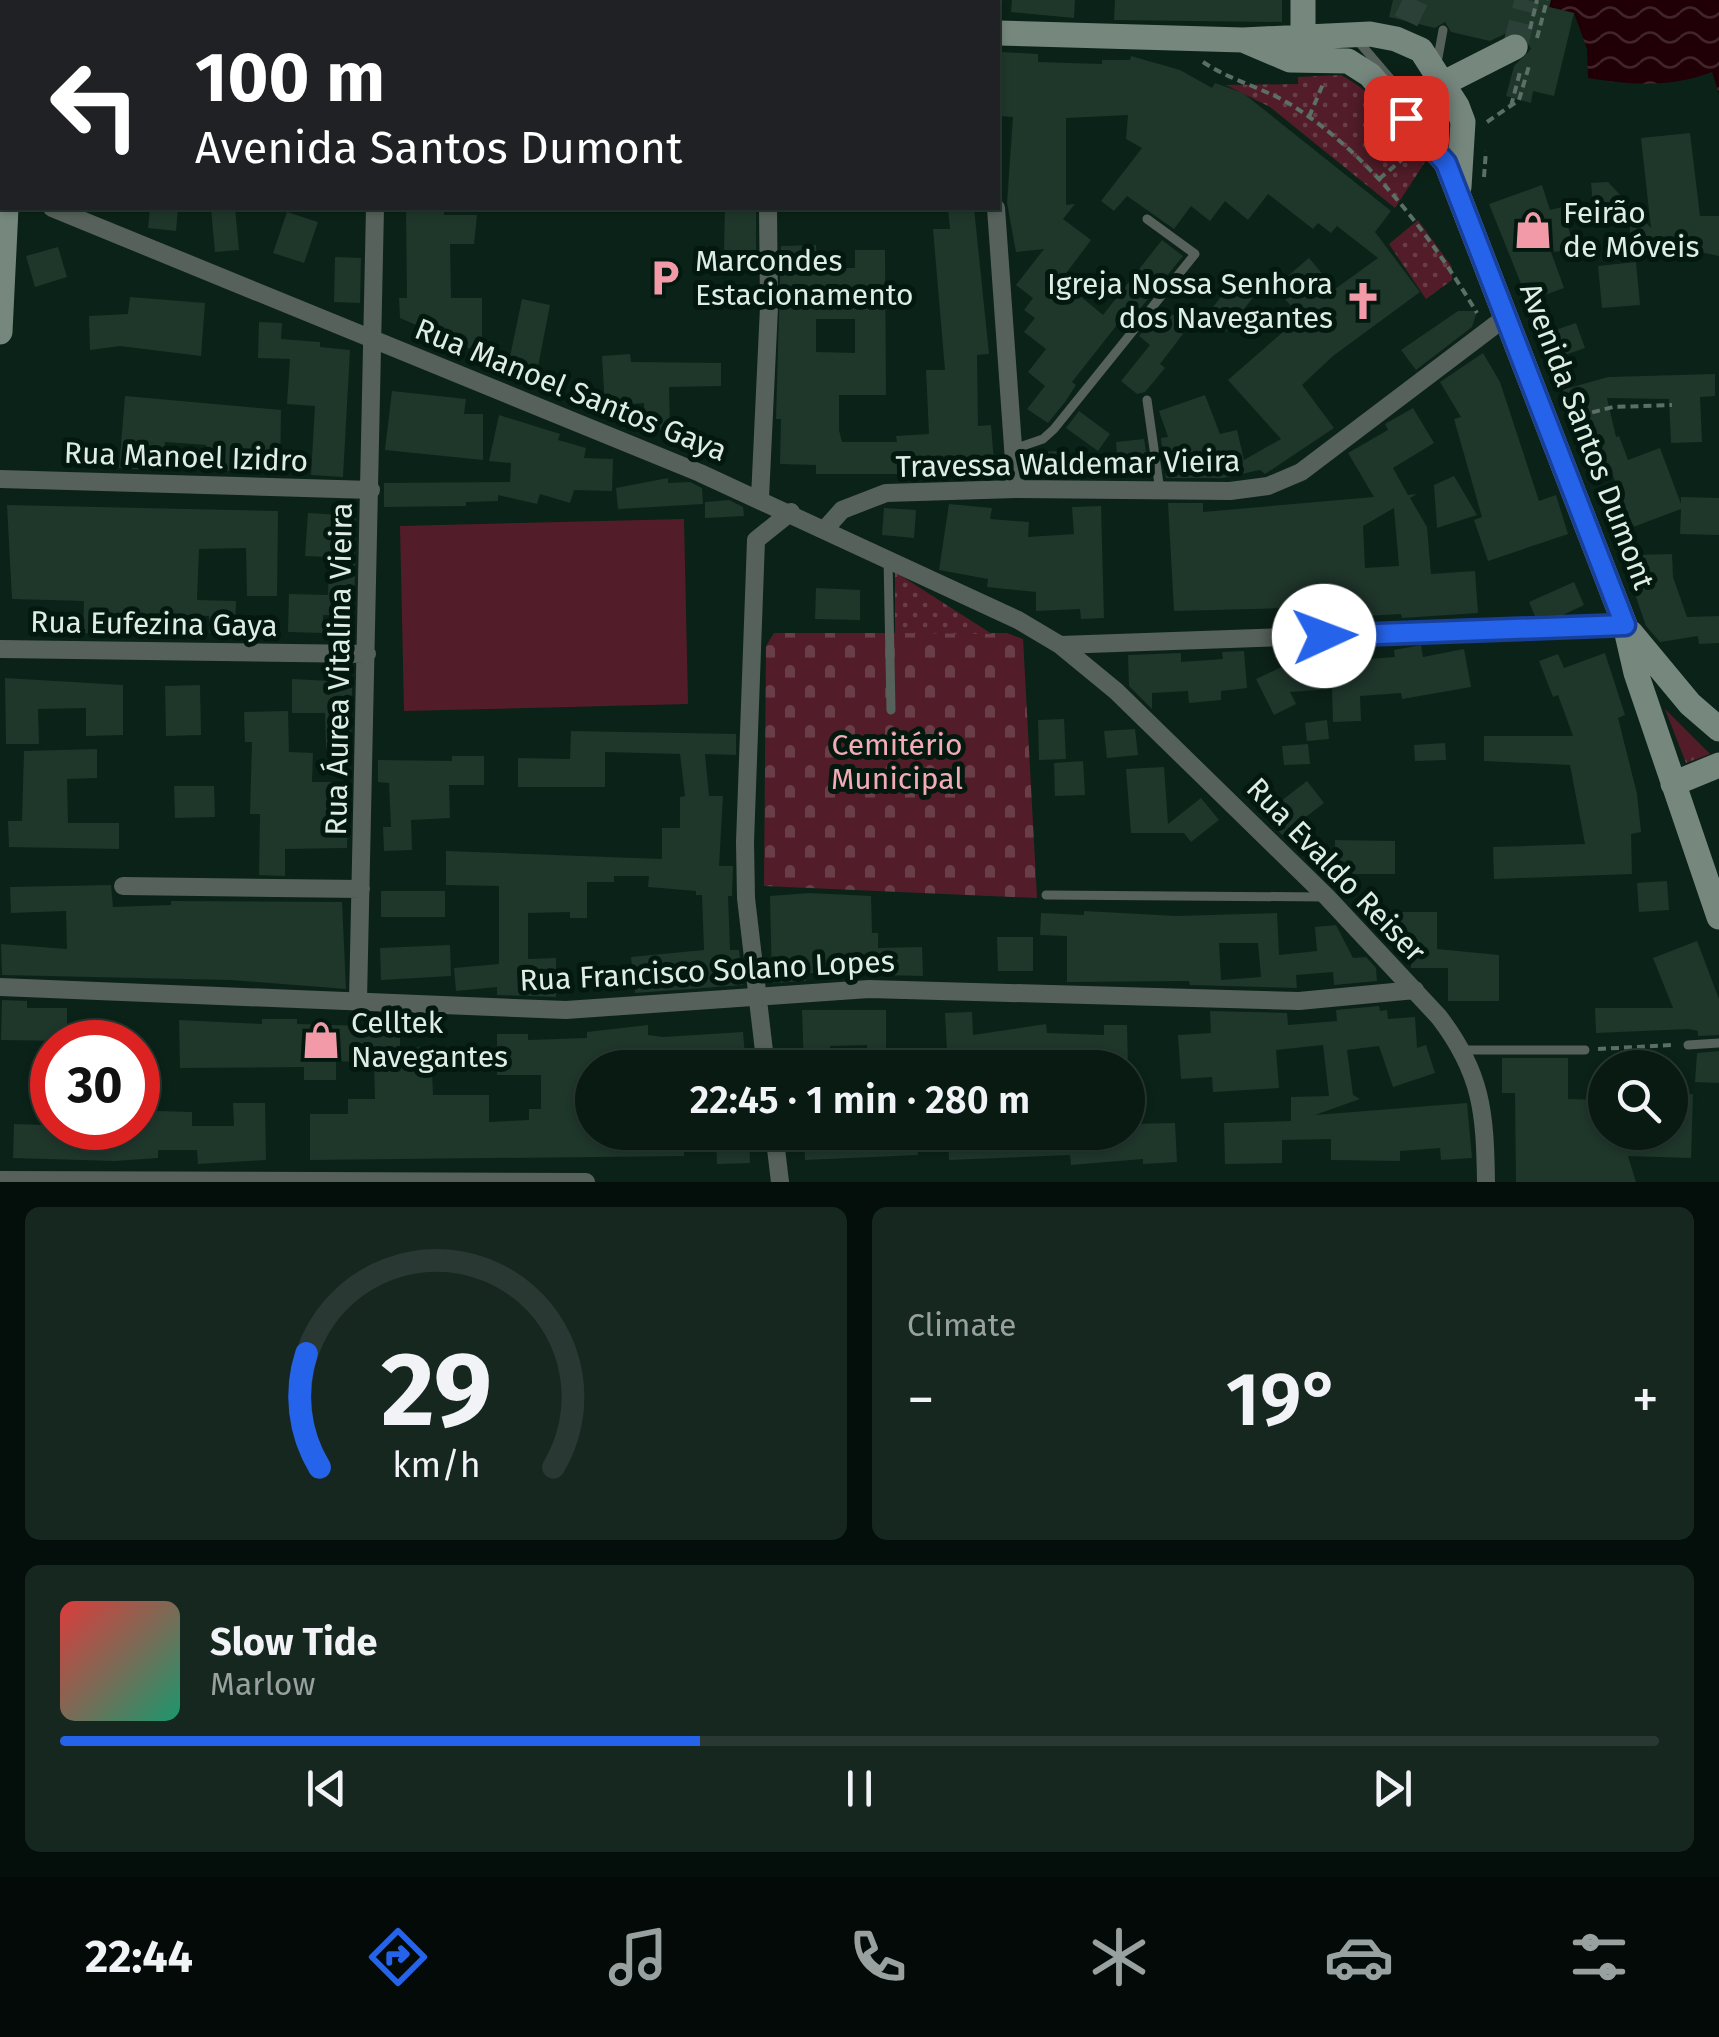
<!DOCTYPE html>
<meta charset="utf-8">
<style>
body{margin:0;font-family:"Fira Sans",sans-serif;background:#162720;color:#f1f3f6;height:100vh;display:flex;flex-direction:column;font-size:38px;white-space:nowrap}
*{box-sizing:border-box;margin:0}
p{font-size:32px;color:#98a19f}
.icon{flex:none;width:55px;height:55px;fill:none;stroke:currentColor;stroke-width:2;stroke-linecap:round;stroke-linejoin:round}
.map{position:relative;height:1182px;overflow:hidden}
.drawer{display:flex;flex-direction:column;gap:25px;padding:25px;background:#040e0a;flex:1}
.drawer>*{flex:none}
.hud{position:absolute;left:0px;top:0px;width:1000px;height:210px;box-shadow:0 2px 8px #0004,0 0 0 2px #293832;background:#202124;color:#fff;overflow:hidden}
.buttons{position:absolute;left:1588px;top:1050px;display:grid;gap:20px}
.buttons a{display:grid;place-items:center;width:100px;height:100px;border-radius:50%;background:#081a12;box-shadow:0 2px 8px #0004,0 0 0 2px #293832;font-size:50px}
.speed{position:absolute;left:30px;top:1020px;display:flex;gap:20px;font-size:50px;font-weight:700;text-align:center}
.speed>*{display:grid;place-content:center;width:130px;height:130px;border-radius:50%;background:#081a12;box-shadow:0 2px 8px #0004,0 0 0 2px #293832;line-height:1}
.speed .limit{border:15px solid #d22;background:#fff;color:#111}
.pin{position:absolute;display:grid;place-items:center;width:85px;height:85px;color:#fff;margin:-42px;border-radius:20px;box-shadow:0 5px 15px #0006}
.me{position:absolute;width:110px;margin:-55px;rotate:88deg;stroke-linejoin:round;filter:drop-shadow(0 0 8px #0008)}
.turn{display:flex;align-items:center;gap:35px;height:210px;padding:0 30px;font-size:45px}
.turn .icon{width:130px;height:130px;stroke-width:2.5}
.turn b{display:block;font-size:70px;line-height:85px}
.big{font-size:75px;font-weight:600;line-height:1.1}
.drawer .widget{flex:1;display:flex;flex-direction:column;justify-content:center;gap:15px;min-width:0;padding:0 35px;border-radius:15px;background:#162720}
.drawer .dial{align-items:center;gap:0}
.dial svg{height:260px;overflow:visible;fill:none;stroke:#293832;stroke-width:7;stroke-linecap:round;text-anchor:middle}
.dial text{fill:#f1f3f6;stroke:none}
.song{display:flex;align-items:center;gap:30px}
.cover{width:120px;height:120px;border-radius:15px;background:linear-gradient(135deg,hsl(0 70% 55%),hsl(160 70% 35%))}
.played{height:10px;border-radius:5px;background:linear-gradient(90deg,#2563eb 40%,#293832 40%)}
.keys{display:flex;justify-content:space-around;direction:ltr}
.heat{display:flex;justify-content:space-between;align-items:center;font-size:55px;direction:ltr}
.drawer .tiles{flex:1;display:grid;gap:25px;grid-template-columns:1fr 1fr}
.widget:last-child{grid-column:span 2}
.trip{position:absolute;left:575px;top:1050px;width:570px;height:100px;border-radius:50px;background:#081a12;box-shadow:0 2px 8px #0004,0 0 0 2px #293832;font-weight:600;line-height:100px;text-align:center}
.dock{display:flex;height:160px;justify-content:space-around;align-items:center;background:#030a07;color:#98a19f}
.dock .icon{width:70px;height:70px}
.dock .active{color:#2563eb}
.dock b{font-size:45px;color:#f1f3f6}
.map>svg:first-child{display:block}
</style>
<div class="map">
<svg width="1719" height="1182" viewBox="0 0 1719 1182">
<defs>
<pattern id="grass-tufts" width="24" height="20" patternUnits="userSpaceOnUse" patternTransform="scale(2.5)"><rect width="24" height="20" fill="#521d29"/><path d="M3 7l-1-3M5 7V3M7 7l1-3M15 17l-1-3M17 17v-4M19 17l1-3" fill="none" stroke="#6a3e48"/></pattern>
<pattern id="cemetery-stones" width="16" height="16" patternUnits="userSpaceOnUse" patternTransform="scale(2.5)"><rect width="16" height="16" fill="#521d29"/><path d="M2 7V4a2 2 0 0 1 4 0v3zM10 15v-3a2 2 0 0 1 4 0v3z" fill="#6a3e48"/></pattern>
<pattern id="park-dots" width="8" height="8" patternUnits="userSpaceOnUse" patternTransform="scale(2.5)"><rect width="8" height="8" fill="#521d29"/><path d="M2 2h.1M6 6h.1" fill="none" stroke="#6a3e48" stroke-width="1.8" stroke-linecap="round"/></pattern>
<pattern id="water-waves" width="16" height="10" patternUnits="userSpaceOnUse" patternTransform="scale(2.5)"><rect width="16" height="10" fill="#200006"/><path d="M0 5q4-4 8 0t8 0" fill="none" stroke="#40262a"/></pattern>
</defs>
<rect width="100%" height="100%" fill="#0b2218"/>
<path fill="url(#grass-tufts)" d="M1665 709 1710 754 1686 763Z"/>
<path fill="url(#cemetery-stones)" d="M774 633H1007L1023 639 1037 898 764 886 766 646Z"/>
<path fill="url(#park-dots)" d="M1341 75C1378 95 1401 127 1427 159L1395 208 1270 107 1226 85 1298 84V77Z
M1418 220 1452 267V280L1426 299 1389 244Z
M895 572 992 634 895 633Z"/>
<path fill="#521d29" d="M684 519 688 704 404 711 400 526Z"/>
<path fill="url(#water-waves)" d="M1551 0H1719V94L1712 72C1669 88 1633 85 1588 78L1587 49 1574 13 1549 7Z"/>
<path fill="#1f362b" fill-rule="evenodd" d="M1012 0H1075L1074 18 1011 12Z
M1115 0H1282V22L1114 20Z
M1393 0H1551L1549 7 1574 13 1554 96 1533 91 1531 103 1506 96 1514 66 1531 49 1523 33 1509 32 1490 41 1451 32 1445 22 1435 28 1389 17Z
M1002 52 1038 54V62L1102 64V60H1130L1131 56 1180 70 1212 88 1215 83 1243 93 1391 211 1375 232 1420 292 1333 356 1302 385 1334 428 1265 474 1260 470 1223 478H1166L1161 438 1168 437 1159 411 1205 395 1220 434 1237 430 1244 460 1281 439 1228 380 1300 317 1275 287 1309 258 1335 289 1378 258 1337 226 1331 233 1318 223 1313 229 1268 194 1248 220 1225 201 1210 221 1191 206 1174 229 1127 196 1114 211 1101 201 1142 148 1126 139 1128 115 1066 118V205L1075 204 1063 219 1091 240 1061 280 1103 315 1162 240 1183 256 1126 326 1120 321 1072 382 1076 385 1065 402 1048 423 1027 409 1045 386 1028 372 1046 349 1024 332 1035 318 1024 310 1033 298 1016 285 1044 249 1016 252 1007 203 1013 117 1000 116 998 60Z
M1690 133 1700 216H1719V256L1681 248H1630V222L1595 225 1591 183 1608 182 1651 228 1641 138Z
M1542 185 1550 210 1562 207 1575 250 1551 252 1564 288 1528 301 1489 204Z
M150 208H178L176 231 148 228Z
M235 208 239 250 215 252 211 209Z
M406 208H444V215H477L474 244H450L451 298H482V354L400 318 399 298H407Z
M725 208H756V250H724Z
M948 208H974L989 354 977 355 978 426 991 425 995 474H816V465L780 464 781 419H776L781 246 816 245 818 268H855V250H885L886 395H839V430L842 442H897L896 436 929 434 926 370H945L933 229H950ZM816 319H855V353L816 352Z
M287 212 318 222 304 263 273 253Z
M58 247 67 277 35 287 26 256Z
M335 257 361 258 360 303 334 302Z
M1636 262 1640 305 1602 308 1598 266Z
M1235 279 1255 295 1226 332 1206 316Z
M130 297 205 303 201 356 120 346 90 350 89 316 128 314Z
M522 299 550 305 536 377 507 371Z
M1163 307 1177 318 1183 334 1160 364 1165 368 1145 392 1137 394 1121 381 1150 345 1139 336Z
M1458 311H1477L1472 327 1416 370 1401 350Z
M259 322 282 323 281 339 320 342V347L350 350 343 477 311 475 315 406 287 404 290 359 258 358Z
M1576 323 1585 348 1550 360 1541 335Z
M1483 353 1500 382 1539 501 1556 495 1568 534 1488 561 1474 520 1482 517 1454 419 1461 417 1440 382Z
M630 354 631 362 721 363V386L669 387 670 430H645L644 403 605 406 602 356Z
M1715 374V396L1700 397 1702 442 1671 443 1669 399 1607 398 1616 437 1619 436 1628 460 1660 448 1681 504V497L1719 498V535L1680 534 1681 509 1633 527 1608 463 1586 471 1579 449 1585 447 1578 409 1568 412 1562 390 1608 377Z
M392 391 466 399 464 414H483V460L385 450Z
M125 396 281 410 280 473 205 470 206 445 165 442 163 471 119 468Z
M1413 408 1434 443 1393 468 1408 495 1417 494 1410 498 1427 527 1431 574 1475 571 1478 613 1402 618 1401 614 1366 616 1365 609 1327 607 1174 611 1168 503H1203V512L1374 497 1348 453 1388 430 1385 424ZM1394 508 1399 566 1365 568 1363 526Z
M1079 411 1110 434 1098 451 1066 428Z
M499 415 560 434 558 440 586 448 584 458 613 459 612 491 574 490 570 503 540 494 537 504 498 495V501L466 502V506L384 507V483L510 482 511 463 489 461Z
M1144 439 1150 477H1119L1116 442Z
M1058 451 1060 477H1030L1028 453Z
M1454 476 1477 515 1437 528 1434 485Z
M668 478V483L690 482 702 488 703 504 618 509 616 488Z
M729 500 743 507 744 516 705 518V502Z
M949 504 992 508 990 519 1029 522 1028 537 1074 534 1072 507 1101 506 1104 618 1081 619 1080 609 1036 611V592L987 587 988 579 939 570Z
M7 505 278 511 277 596H247L246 548 199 549 197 600 236 601 235 634 209 633V616L158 614V635L83 633 84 601 12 599Z
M884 508 916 510 914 538 882 535Z
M308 513 356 516 354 616 323 615V633L288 632 289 594 328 595 329 557 305 556Z
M1672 554 1673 577 1687 617 1719 616V643L1699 644 1698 636 1660 642 1646 626 1635 594V555Z
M1574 582 1584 605 1563 615 1535 616 1529 602Z
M816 588 860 590V620L815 619Z
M1421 645 1423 657 1464 649 1471 687 1402 699 1401 693 1360 696 1361 721 1333 722 1332 689 1290 692 1296 704 1274 715 1256 679 1290 663 1289 652 1313 651V656L1358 654V660L1395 657 1394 650Z
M1244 651 1247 688 1221 691V700L1189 703 1188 691 1152 693V709L1129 686 1128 655 1181 653V662L1223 659 1222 652Z
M1605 653 1625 715 1618 718 1637 794 1641 832 1631 834 1632 874 1494 879 1493 847 1585 844 1570 765 1484 761V736H1573L1558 695 1553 697 1539 661 1558 654 1564 668Z
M5 678 123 685V735L86 736V708L38 709 39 744H6Z
M292 679 352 682 351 748H326L325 713H292Z
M200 685 201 735 166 736 165 686Z
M288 711 289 752 313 753 312 782H349L347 848 285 849V876L259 875 260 814H250L252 742H245L244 712Z
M1064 719 1066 759 1039 760 1038 720Z
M1327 720 1329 739 1307 741 1305 723Z
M1135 729 1138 755 1107 758 1104 731Z
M571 731 736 734V755L705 754 709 796H723L719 866H733L732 896H728L730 950H739L743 985 635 993 631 957 704 950 702 895H696V891L648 887 649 876H614V882H587V918H570V912L528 913V959L556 958V997L497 995V987L456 991 454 968 499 964V886L446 885V851L662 859V828H680V797L685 796 680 754 605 752V787H518V758L570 759Z
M1445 743 1446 760 1415 761 1414 745Z
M1308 744 1310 764 1284 765 1282 746Z
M97 749V778L67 779 68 823H119V849L9 847 8 821H22L24 751Z
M452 756H484V785H449L450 818 411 820 412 850 384 851 383 827H391L389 783 378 782V760L452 761Z
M1083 761 1085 795 1055 796 1054 763Z
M1164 767 1168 824 1201 798 1219 820 1191 842 1184 833H1131L1126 769Z
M1307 781 1324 803 1282 835 1264 814Z
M174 786H214L215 817 175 818Z
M1335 840 1395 841V874H1335Z
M1667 881 1669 910 1639 912 1637 883Z
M111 885 113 907 171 905V901L342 902 346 989 230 980 2 975 1 944 67 949 66 911 11 913 10 887Z
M381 891H445V917H381Z
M809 893 871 896 872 933H878V948L922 947 923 976 806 973V981L772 983 770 896Z
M1084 911 1176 916 1277 913 1279 955 1317 951 1315 927 1336 925 1353 958 1366 957 1376 968 1377 981 1334 985 1333 972 1296 975 1297 988 1190 985 1189 981 1067 982V936L1040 935 1041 913 1084 915ZM1219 943H1258L1261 977 1221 980Z
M1394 912H1437V949L1499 955V1001H1448V968H1411V938L1394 939Z
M997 937H1033V971H998Z
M1697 941 1719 999V1035L1698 1036V1031L1689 1029 1596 1033 1595 1008H1673L1653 958Z
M450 945 451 976 381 980 380 948Z
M2 1000 27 1001V1008H67V1041L1 1040Z
M1379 1006 1380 1011 1387 1010 1388 1019 1415 1017 1417 1048 1426 1045 1435 1073 1393 1087 1379 1046 1347 1050 1353 1095 1360 1099 1315 1115 1467 1103 1472 1158 1441 1160 1440 1148 1400 1151V1161L1331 1160V1139L1282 1140V1163L1225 1164 1224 1123 1291 1121V1097L1329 1096 1323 1045 1276 1050 1279 1088 1213 1092 1212 1077 1181 1079 1178 1035 1211 1033 1210 1011 1287 1013 1288 1025 1337 1021 1336 1010Z
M802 1010H886V1050H867V1045L830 1046 831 1068H804Z
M972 1012 973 1035 1046 1024 1047 1033 1104 1035V1025H1127L1128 1068H1074V1060L1017 1065 1016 1052 974 1055 971 1068H948L945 1013Z
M262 1019H297V1024L400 1027V1048L431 1047 433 1095H489V1122L529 1120V1109H541V1075H497V1034H528V1040L587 1038V1032L648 1025V1035L663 1037 743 1032 746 1068H592V1132H684V1156L310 1160V1114H348V1099H375L374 1063 336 1061V1080H304V1067L180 1068 179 1020 262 1024Z
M1719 1051V1083L1695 1082 1697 1053Z
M1502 1058H1568V1099L1605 1100V1132H1670V1097L1693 1094 1691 1158 1628 1156 1636 1182H1516L1515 1093H1502Z
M233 1103H265L266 1160 198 1164 197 1150H158V1158L115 1161 13 1158 14 1124 138 1128V1112L157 1111 192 1112V1126H234Z
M1175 1123 1177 1162 1143 1164V1159L1071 1165 1070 1155 949 1160 948 1132H1128V1124Z
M716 1132H749L750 1163 717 1164Z
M885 1132H916L918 1155 805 1160 804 1136Z"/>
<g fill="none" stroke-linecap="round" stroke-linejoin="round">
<path stroke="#2b4037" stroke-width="25" stroke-dasharray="25 12" stroke-linecap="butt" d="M1406 21 1416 0
M1515 47 1527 0"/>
<path stroke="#5b6f66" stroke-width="4" stroke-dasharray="8 5" stroke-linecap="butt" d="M1530 29 1537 0
M1537 38 1547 0
M1203 62C1231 81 1265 88 1293 106 1370 155 1431 236 1477 313
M1511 106 1520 72
M1309 117 1323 84
M1487 122 1519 100 1529 66
M1484 177 1486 151
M1379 179 1410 153
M1567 419 1613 407 1672 405
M1598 1049 1673 1045"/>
<path stroke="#56615b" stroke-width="9" d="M1358 41 1434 130 1439 142
M1437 63 1443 30
M1147 400 1160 491
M1014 449 1043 439 1054 429 1195 254 1147 219
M888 558 891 710
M1046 895 1324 897
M1688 1045 1719 1043
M1465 1050H1585"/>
<path stroke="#56615b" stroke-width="18" d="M0 187 2 188
M52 208 700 473 1018 620 1060 645 1116 691 1327 897 1439 1017C1482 1073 1485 1113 1486 1182
M996 208 1016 489
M0 479 371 490
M760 498 769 307 768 208
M826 528 842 510 886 493 1016 489 1230 491 1268 486 1301 472 1507 316
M1060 645 1625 625
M0 649 367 654
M123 886 361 889
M0 987 566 1010 869 989 1299 1001 1415 990
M358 1001 375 208
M766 1068 746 898 745 842 756 540 791 512
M774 1132 780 1182
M0 1180 586 1182"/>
<path stroke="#76877e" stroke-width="25" d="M1303 0V40
M208 2V0
M0 3H2
M998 33 1243 40 1370 34 1396 39 1421 50 1457 106 1463 122 1459 187
M1243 40 1290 60 1348 61 1370 75 1446 163 1625 625 1636 673 1719 917
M1444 83 1515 47
M0 332 6 208
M1631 633 1690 704 1719 729
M1673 784 1719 765"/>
</g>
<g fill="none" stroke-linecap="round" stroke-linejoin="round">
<g stroke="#184099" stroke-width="25">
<path id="route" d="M1324 636 1625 625 1446 163 1406 118"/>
</g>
<use href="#route" stroke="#2563eb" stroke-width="18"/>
</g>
<defs>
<g id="shop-bare" transform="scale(3)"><path d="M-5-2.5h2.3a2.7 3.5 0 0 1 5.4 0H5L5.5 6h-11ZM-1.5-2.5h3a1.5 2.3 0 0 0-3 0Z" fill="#f39aa9" stroke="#03190f" stroke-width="2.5" paint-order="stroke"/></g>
<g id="parking-bare" transform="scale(3)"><path d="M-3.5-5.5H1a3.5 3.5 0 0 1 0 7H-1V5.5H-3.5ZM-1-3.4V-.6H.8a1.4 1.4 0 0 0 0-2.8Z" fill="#f39aa9" stroke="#03190f" stroke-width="2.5" paint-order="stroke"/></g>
<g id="church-bare" transform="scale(3)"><path d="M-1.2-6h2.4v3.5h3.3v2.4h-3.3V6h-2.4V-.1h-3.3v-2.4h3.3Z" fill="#f39aa9" stroke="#03190f" stroke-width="2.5" paint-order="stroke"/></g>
</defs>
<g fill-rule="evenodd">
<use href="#shop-bare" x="1533" y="230"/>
<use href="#parking-bare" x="665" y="278"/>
<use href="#church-bare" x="1363" y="301"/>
<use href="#shop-bare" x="321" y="1040"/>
</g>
<g text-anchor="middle" stroke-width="10" stroke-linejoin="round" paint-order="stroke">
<g font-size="30" fill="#dfede5" stroke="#03190f" text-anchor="start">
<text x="1563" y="223">Feirão<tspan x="1563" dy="34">de Móveis</tspan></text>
<text x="695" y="271">Marcondes<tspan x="695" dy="34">Estacionamento</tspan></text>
<text x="1333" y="294" text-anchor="end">Igreja Nossa Senhora<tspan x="1333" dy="34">dos Navegantes</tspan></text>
<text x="351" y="1033">Celltek<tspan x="351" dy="34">Navegantes</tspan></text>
</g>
<g font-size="30" fill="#dfede5" stroke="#03190f">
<text transform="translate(571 390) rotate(22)" y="10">Rua Manoel Santos Gaya</text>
<text transform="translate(1587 436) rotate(69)" y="10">Avenida Santos Dumont</text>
<text transform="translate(186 457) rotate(2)" y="10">Rua Manoel Izidro</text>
<text transform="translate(1068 464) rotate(-1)" y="10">Travessa Waldemar Vieira</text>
<text transform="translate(154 624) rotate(1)" y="10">Rua Eufezina Gaya</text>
<text transform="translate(339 669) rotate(-89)" y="10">Rua Áurea Vitalina Vieira</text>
<text transform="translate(1336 870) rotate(46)" y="10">Rua Evaldo Reiser</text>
<text transform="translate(707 971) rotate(-3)" y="10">Rua Francisco Solano Lopes</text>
</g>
<g font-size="30" fill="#f3abb6" stroke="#03190f">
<text x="897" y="755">Cemitério<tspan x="897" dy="34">Municipal</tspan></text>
</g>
</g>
</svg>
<div class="buttons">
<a><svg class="icon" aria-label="search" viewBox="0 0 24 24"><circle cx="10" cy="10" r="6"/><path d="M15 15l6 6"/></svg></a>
</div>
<div class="speed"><div class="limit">30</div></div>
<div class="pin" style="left:1406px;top:118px;background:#d93025"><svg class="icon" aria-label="arrive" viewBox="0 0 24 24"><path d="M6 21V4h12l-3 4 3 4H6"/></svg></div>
<svg class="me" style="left:1324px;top:636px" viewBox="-20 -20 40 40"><circle r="19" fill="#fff"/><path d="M0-13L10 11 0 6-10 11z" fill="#2563eb"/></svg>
<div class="trip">22:45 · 1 min · 280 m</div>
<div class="hud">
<div class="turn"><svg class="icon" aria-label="left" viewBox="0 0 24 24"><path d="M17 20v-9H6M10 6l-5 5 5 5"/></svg><div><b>100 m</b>Avenida Santos Dumont</div></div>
</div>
</div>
<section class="drawer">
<div class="tiles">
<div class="widget dial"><svg viewBox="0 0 100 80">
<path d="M14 69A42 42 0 1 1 86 69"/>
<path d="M14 69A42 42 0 0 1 10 34" stroke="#2563eb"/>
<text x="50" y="56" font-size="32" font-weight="700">29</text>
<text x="50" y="72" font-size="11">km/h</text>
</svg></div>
<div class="widget"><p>Climate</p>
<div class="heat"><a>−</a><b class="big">19°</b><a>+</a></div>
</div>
<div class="widget">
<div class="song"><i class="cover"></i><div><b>Slow Tide</b><p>Marlow</p></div></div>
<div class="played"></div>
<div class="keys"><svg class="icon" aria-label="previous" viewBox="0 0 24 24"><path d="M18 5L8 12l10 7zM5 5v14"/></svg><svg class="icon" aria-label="pause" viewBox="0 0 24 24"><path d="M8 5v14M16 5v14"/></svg><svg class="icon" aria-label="next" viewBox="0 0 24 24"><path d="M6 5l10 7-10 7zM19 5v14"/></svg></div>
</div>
</div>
</section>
<nav class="dock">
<b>22:44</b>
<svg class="icon active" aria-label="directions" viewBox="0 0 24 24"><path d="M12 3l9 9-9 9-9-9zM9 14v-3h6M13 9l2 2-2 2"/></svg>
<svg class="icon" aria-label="music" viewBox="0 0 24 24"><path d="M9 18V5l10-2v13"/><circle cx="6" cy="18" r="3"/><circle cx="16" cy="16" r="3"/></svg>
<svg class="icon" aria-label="phone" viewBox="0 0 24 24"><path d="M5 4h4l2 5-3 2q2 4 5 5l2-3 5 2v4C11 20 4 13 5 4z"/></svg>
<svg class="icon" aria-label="climate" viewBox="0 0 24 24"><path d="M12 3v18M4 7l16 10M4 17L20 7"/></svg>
<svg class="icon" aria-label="car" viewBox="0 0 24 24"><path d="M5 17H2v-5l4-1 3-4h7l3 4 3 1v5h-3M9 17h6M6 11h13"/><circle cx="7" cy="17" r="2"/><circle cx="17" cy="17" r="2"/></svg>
<svg class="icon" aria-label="filters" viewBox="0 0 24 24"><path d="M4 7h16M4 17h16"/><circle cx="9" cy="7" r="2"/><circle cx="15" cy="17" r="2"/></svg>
</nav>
